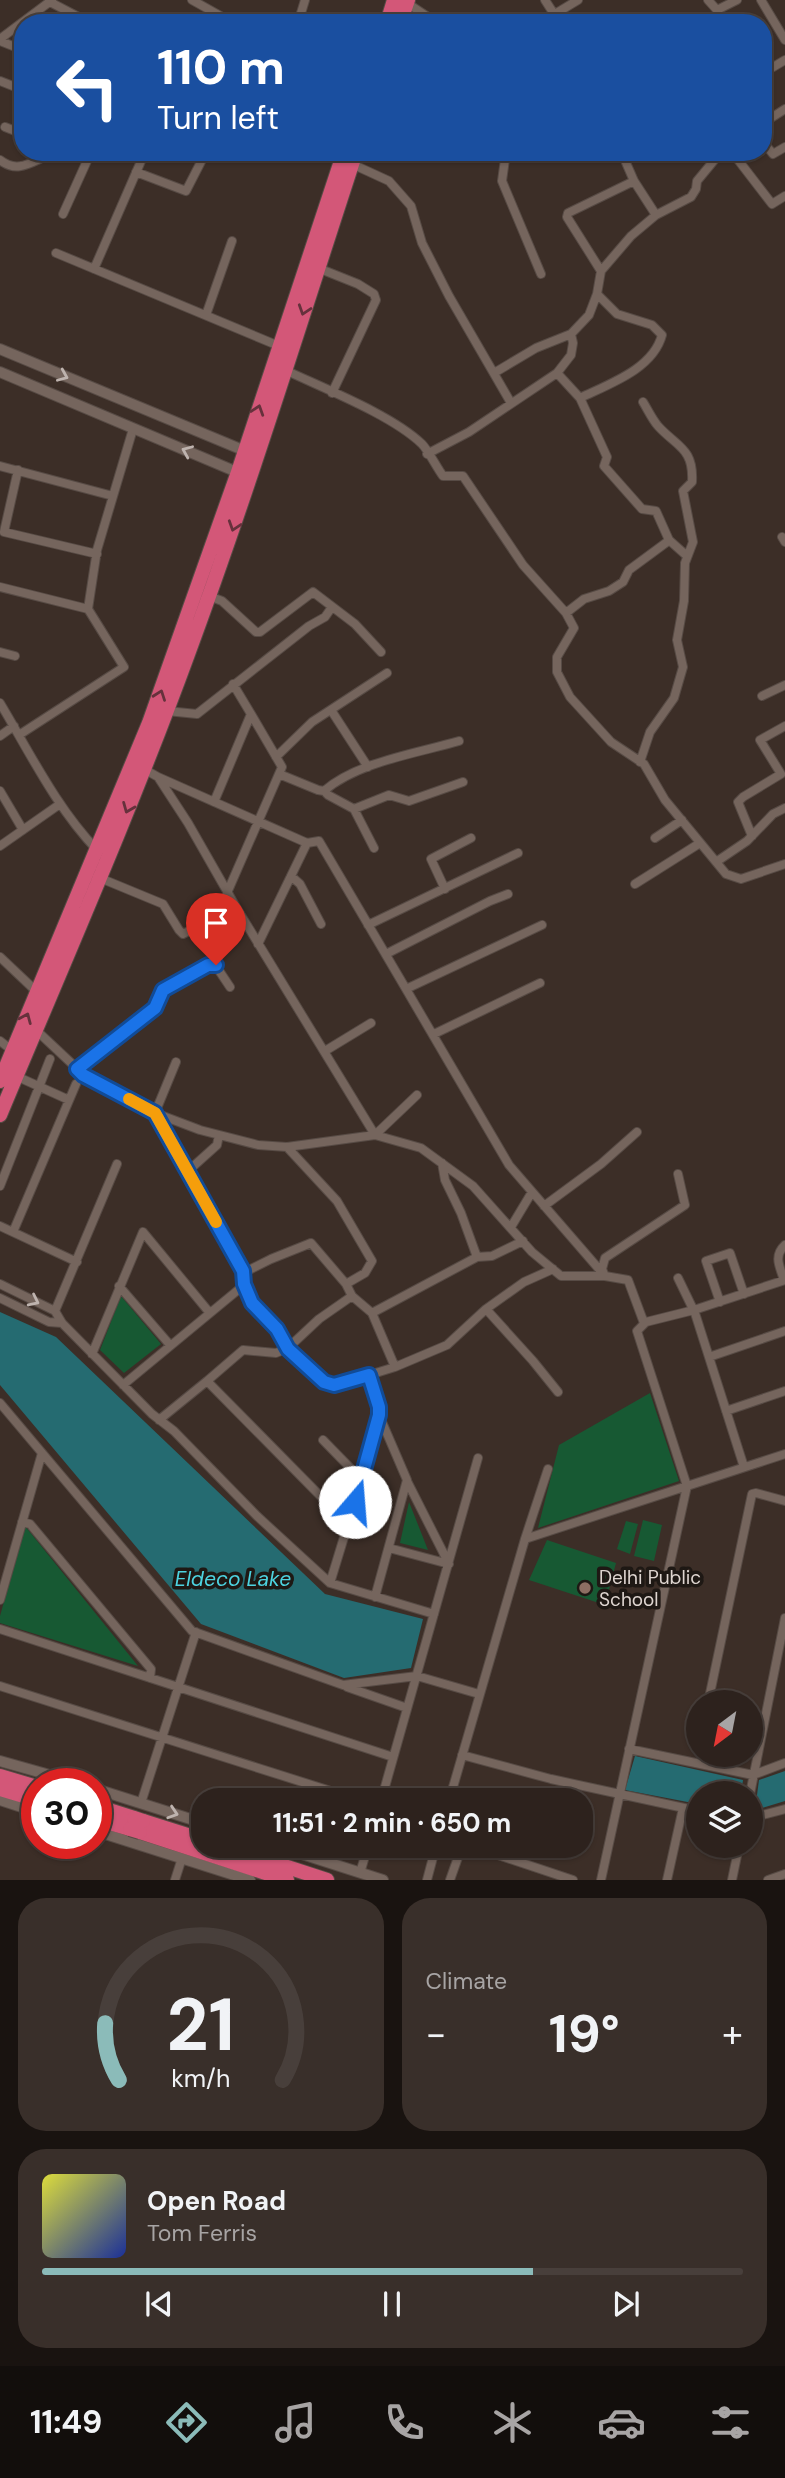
<!DOCTYPE html>
<meta charset="utf-8">
<style>
body{margin:0;font-family:"DM Sans",sans-serif;background:#392f2a;color:#f1f3f6;height:100vh;display:flex;flex-direction:column;font-size:26px;white-space:nowrap}
*{box-sizing:border-box;margin:0}
p{font-size:23px;color:#a7a4a4}
.icon{flex:none;width:38px;height:38px;fill:none;stroke:currentColor;stroke-width:2;stroke-linecap:round;stroke-linejoin:round}
.map{position:relative;height:1880px;overflow:hidden}
.sheet{display:flex;flex-direction:column;gap:18px;padding:18px;background:#191310;flex:1}
.sheet>*{flex:none}
.hud{position:absolute;left:14px;top:14px;width:758px;height:147px;border-radius:28px;box-shadow:0 2px 5px #0004,0 0 0 2px #483f3b;background:#1a4fa0;color:#fff;overflow:hidden}
.needle{width:46px;rotate:212deg}
.fabs{position:absolute;left:686px;top:1690px;display:grid;gap:14px}
.fabs a{display:grid;place-items:center;width:77px;height:77px;border-radius:50%;background:#2d221d;box-shadow:0 2px 5px #0004,0 0 0 2px #483f3b;font-size:35px}
.speed{position:absolute;left:21px;top:1768px;display:flex;gap:14px;font-size:35px;font-weight:700;text-align:center}
.speed>*{display:grid;place-content:center;width:91px;height:91px;border-radius:50%;background:#2d221d;box-shadow:0 2px 5px #0004,0 0 0 2px #483f3b;line-height:1}
.speed .limit{border:10px solid #d22;background:#fff;color:#111}
.pin{position:absolute;display:grid;place-items:center;width:60px;height:60px;color:#fff;margin:-72px -30px;border-radius:50% 50% 50% 0;rotate:-45deg;box-shadow:0 0 7px #0007}
.pin .icon{rotate:45deg}
.me{position:absolute;width:77px;margin:-38px;rotate:18deg;stroke-linejoin:round;filter:drop-shadow(0 0 5px #0008)}
.turn{display:flex;align-items:center;gap:24px;height:147px;padding:0 28px;font-size:32px}
.turn .icon{width:91px;height:91px;stroke-width:2.5}
.turn b{display:block;font-size:49px;line-height:60px}
.big{font-size:52px;font-weight:700;line-height:1.1}
.sheet .tile{flex:1;display:flex;flex-direction:column;justify-content:center;gap:10px;min-width:0;padding:0 24px;border-radius:28px;background:#392f2a}
.sheet .dial{align-items:center;gap:0}
.dial svg{height:182px;overflow:visible;fill:none;stroke:#483f3b;stroke-width:7;stroke-linecap:round;text-anchor:middle}
.dial text{fill:#f1f3f6;stroke:none}
.song{display:flex;align-items:center;gap:21px}
.cover{width:84px;height:84px;border-radius:10px;background:linear-gradient(135deg,hsl(60 70% 55%),hsl(230 70% 35%))}
.played{height:7px;border-radius:4px;background:linear-gradient(90deg,#8bbbb9 70%,#483f3b 70%)}
.keys{display:flex;justify-content:space-around;direction:ltr}
.heat{display:flex;justify-content:space-between;align-items:center;font-size:38px;direction:ltr}
.sheet .tiles{flex:1;display:grid;gap:18px;grid-template-columns:1fr 1fr}
.tile:last-child{grid-column:span 2}
.trip{position:absolute;left:191px;top:1788px;width:402px;height:70px;border-radius:28px;background:#2d221d;box-shadow:0 2px 5px #0004,0 0 0 2px #483f3b;font-weight:700;line-height:70px;text-align:center}
.tabs{display:flex;height:112px;justify-content:space-around;align-items:center;background:#120e0c;color:#a7a4a4}
.tabs .icon{width:49px;height:49px}
.tabs .current{color:#8bbbb9}
.tabs b{font-size:32px;color:#f1f3f6}
.map>svg:first-child{display:block}
</style>
<div class="map">
<svg width="785" height="1880" viewBox="0 0 785 1880">
<rect width="100%" height="100%" fill="#3c2e27"/>
<path fill="#175933" d="M121 1296 161 1344 124 1373 100 1350Z
M650 1393 679 1481 538 1528 559 1445Z
M409 1502 428 1550 400 1543Z
M643 1520 662 1525 654 1561 634 1556Z
M626 1521 638 1524 630 1554 617 1549Z
M25 1526 138 1666 0 1623V1616Z
M547 1540 616 1563 605 1605 529 1580Z"/>
<path fill="#256b71" d="M0 1312 56 1337 325 1594 423 1619 411 1668 344 1678 201 1624 0 1385Z
M635 1756 743 1780 741 1794H698V1804L625 1790Z
M785 1771V1801L755 1810 759 1780Z"/>
<g fill="none" stroke-linecap="round" stroke-linejoin="round">
<g stroke="#574b45" stroke-width="10">
<path id="street" d="M192 0 233 23
M545 0 554 14
M708 0 717 10 737 0
M761 0 785 40
M50 2 90 23
M407 3 437 23
M298 23 305 0
M540 23 578 0
M0 39 52 0
M0 41 23 50
M763 73 785 60
M0 81 23 90
M763 123 785 109
M5 127 23 134
M763 142 773 154 785 147
M506 152 502 181 541 274
M732 152 772 204 785 196
M624 158 634 181 656 215
M0 160C14 171 25 166 40 159L42 152
M352 164 389 181 411 206 422 243 449 296 511 403
M136 172 186 191 206 152
M63 214 91 152
M56 253 279 346
M318 268 358 284 374 294 376 300 332 393
M94 269 145 152
M601 271 567 217 568 213 634 181
M206 315 232 241
M285 370C325 389 392 415 422 444 428 450 437 468 443 476H463L523 565 566 613 574 628 557 657V672L570 697 611 742 644 764 665 800 726 874 741 879 785 864
M494 373 536 348 571 334 589 315 597 294 601 271 631 236 656 215 691 197 696 189 697 181 721 152
M557 373 580 398 607 457 604 466 642 509 656 511 669 540 687 556
M580 398C609 384 653 369 662 335L652 325 617 314 597 294
M427 454 469 432 557 373 571 355 573 343 571 334
M0 466 113 496
M18 470 4 532 97 554
M782 537 785 542
M0 587 88 609 124 667 19 735
M209 596 222 601 256 632H260L313 592 355 624 381 652
M88 609 97 550 133 429
M566 613 584 599 609 591 623 582 629 570 667 542
M0 652 15 656
M233 684 251 714
M762 696 785 685
M0 703C30 753 56 807 97 850
M331 710 368 767
M167 711 197 714 309 626 325 617 332 607
M0 736 14 726
M276 757 312 722 387 673
M640 762 650 732 674 698 683 667 677 640 684 601 685 563 693 542 683 491 692 482C694 448 677 447 658 426 652 419 648 410 643 402
M144 769 158 777 188 823 236 907 375 1135
M279 774 318 790 324 791 328 795 354 809 374 848
M158 777 307 843 258 944
M0 791 23 830
M324 791C357 762 418 753 459 741
M214 802 251 714 282 767 227 893
M354 809 389 795 409 801 463 782
M752 836 738 802 743 797 781 774 760 740 785 726
M655 838 682 820
M307 843 319 841 406 989 542 925
M0 846 60 804
M716 862 747 841 773 814 785 808
M291 876 300 884 321 924
M100 878 163 904 179 930 183 934 236 907
M635 884 700 843
M445 889 431 859 471 838
M368 925 518 853
M386 954 490 901 508 894
M0 957 37 992
M406 989 509 1165 605 1276
M36 1030 84 1075 155 1113 200 1130 258 1145 287 1147 375 1135 421 1148 473 1186 532 1252 561 1276H605L628 1280 644 1323
M434 1034 540 983
M0 1041 13 1051
M325 1051 371 1023
M176 1062 155 1113 243 1271 249 1270 271 1259 311 1243 346 1284 352 1296 372 1313 395 1367
M77 1069 155 1008C159 1003 158 997 161 992 167 983 201 969 212 964L218 969 230 987
M16 1076 69 1100
M375 1135 417 1095
M287 1147 337 1201 372 1261 365 1273 346 1284
M442 1163 445 1180 461 1213 477 1257
M188 1171 217 1145 219 1135
M0 1186 50 1059
M544 1206 601 1164 637 1132
M0 1226 77 1262
M511 1227 532 1192
M13 1232 76 1084
M243 1271C242 1304 263 1307 277 1329 281 1336 283 1343 288 1349 299 1362 318 1380 334 1386L395 1367 447 1345 486 1309 524 1282 553 1269
M604 1274 602 1269 605 1258 685 1205 678 1174
M678 1278 693 1309
M784 1280C780 1267 773 1256 785 1245
M0 1284 55 1311 62 1323 152 1414 174 1431 257 1516 330 1583 434 1614
M119 1286 170 1345
M0 1298 49 1322 62 1323
M720 1302 706 1261 730 1253 744 1294
M486 1309 533 1361 558 1392
M55 1311 117 1164
M372 1313 477 1257 492 1256 523 1241
M92 1354 143 1232 209 1312
M709 1357 785 1331
M123 1385 244 1285
M0 1403 192 1631 343 1685 417 1676 479 1694
M726 1411 785 1391
M159 1420 207 1381
M323 1440 362 1480
M744 1467 694 1310 785 1280
M22 1522 30 1524 151 1669 150 1678
M348 1524 366 1467 379 1415V1407L369 1375
M525 1539 785 1454
M389 1548 449 1564 407 1481
M330 1583 348 1524 207 1381 243 1350 276 1353 288 1348 319 1319 352 1296
M375 1597 407 1480 379 1415
M0 1600 42 1453
M0 1629 393 1757
M0 1686 362 1801
M347 1687 407 1708
M708 1703 752 1494 756 1493 785 1501
M629 1749 753 1775 785 1763
M462 1755 551 1779 698 1811
M750 1794 785 1618
M381 1801 478 1458
M449 1801 525 1539 548 1469
M141 1803 196 1632
M751 1818 785 1809
M471 1846 573 1880
M360 1873 368 1846
M175 1880 182 1858
M427 1880 436 1846
M450 1880 462 1846
M601 1880 687 1486 637 1331 646 1322 694 1310
M667 1880 683 1808
M732 1880 739 1846
M768 1880 785 1874"/>
</g>
<g stroke="#574b45" stroke-width="12">
<path id="secondary" d="M0 349 250 453
M0 372 244 475
M0 1761 78 1783
M96 1789 203 1823
M0 1800 37 1812
M96 1831 250 1880
M277 1846 383 1880"/>
</g>
<g stroke="#574b45" stroke-width="16">
<path id="highway" d="M387 23 394 0
M400 23 408 0
M0 1081 149 723 238 472 344 152
M0 1115C64 962 131 810 188 654 249 489 301 320 356 152
M0 1776 37 1787
M0 1789 37 1800
M96 1806 134 1818
M96 1819 130 1829
M143 1821 203 1840
M140 1832 287 1880
M223 1846 327 1880"/>
</g>
<use href="#street" stroke="#75655d" stroke-width="8"/>
<use href="#secondary" stroke="#75655d" stroke-width="10"/>
<use href="#highway" stroke="#d35778" stroke-width="14"/>
<g stroke="#574b45" stroke-width="16" stroke-linecap="butt">
<path id="highway-bridge" d="M134 1818 143 1821
M130 1829 140 1832"/>
</g>
<use href="#highway-bridge" stroke="#d35778" stroke-width="14"/>
</g>
<defs><path id="oneway-chevron" d="M-2-3.5L2.5 0L-2 3.5" fill="none" stroke-width="1.6" stroke-linecap="round" stroke-linejoin="round" transform="scale(1.75)"/></defs>
<g stroke="#66313c">
<use href="#oneway-chevron" transform="translate(304 310) rotate(108)"/>
<use href="#oneway-chevron" transform="translate(258 410) rotate(-72)"/>
<use href="#oneway-chevron" transform="translate(234 526) rotate(108)"/>
<use href="#oneway-chevron" transform="translate(160 695) rotate(-70)"/>
<use href="#oneway-chevron" transform="translate(128 808) rotate(112)"/>
<use href="#oneway-chevron" transform="translate(26 1018) rotate(-67)"/>
</g>
<g stroke="#beb3ae">
<use href="#oneway-chevron" transform="translate(63 376) rotate(23)"/>
<use href="#oneway-chevron" transform="translate(187 451) rotate(-157)"/>
<use href="#oneway-chevron" transform="translate(34 1301) rotate(26)"/>
<use href="#oneway-chevron" transform="translate(173 1813) rotate(18)"/>
</g>
<g fill="none" stroke-linecap="round" stroke-linejoin="round">
<g stroke="#114b97" stroke-width="18">
<path id="route" d="M216 965H208L163 990 155 1008 77 1069 83 1075 155 1113 243 1271 244 1284 252 1303 277 1329 288 1349 324 1382 334 1385 369 1375 379 1407V1415L355 1502"/>
</g>
<use href="#route" stroke="#1a73e8" stroke-width="12"/>
<path stroke="#f59e0b" stroke-width="12" d="M129 1099 155 1113 216 1222"/>
</g>
<circle fill="#8d6e63" stroke="#1e1814" stroke-width="2.5" cx="585" cy="1588" r="7"/>
<g text-anchor="middle" stroke-width="7" stroke-linejoin="round" paint-order="stroke">
<g font-size="19" fill="#ded5d0" stroke="#1e1814" text-anchor="start">
<text x="599" y="1584">Delhi Public<tspan x="599" dy="22">School</tspan></text>
</g>
<g font-size="21" font-style="italic" fill="#4dd3e0" stroke="#1e1814">
<text x="233" y="1586">Eldeco Lake</text>
</g>
</g>
</svg>
<div class="fabs">
<a><svg class="needle" viewBox="-14 -14 28 28"><path d="M0-13l5 13h-10z" fill="#e53935"/><path d="M0 13l5-13h-10z" fill="#a7a4a4"/></svg></a>
<a><svg class="icon" aria-label="layers" viewBox="0 0 24 24"><path d="M12 4l9 5-9 5-9-5zM3 14l9 5 9-5"/></svg></a>
</div>
<div class="speed"><div class="limit">30</div></div>
<div class="pin" style="left:216px;top:965px;background:#d93025"><svg class="icon" aria-label="arrive" viewBox="0 0 24 24"><path d="M6 21V4h12l-3 4 3 4H6"/></svg></div>
<svg class="me" style="left:355px;top:1502px" viewBox="-20 -20 40 40"><circle r="19" fill="#fff"/><path d="M0-13L10 11 0 6-10 11z" fill="#1a73e8"/></svg>
<div class="trip">11:51 · 2 min · 650 m</div>
<div class="hud">
<div class="turn"><svg class="icon" aria-label="left" viewBox="0 0 24 24"><path d="M17 20v-9H6M10 6l-5 5 5 5"/></svg><div><b>110 m</b>Turn left</div></div>
</div>
</div>
<section class="sheet">
<div class="tiles">
<div class="tile dial"><svg viewBox="0 0 100 80">
<path d="M14 69A42 42 0 1 1 86 69"/>
<path d="M14 69A42 42 0 0 1 8 44" stroke="#8bbbb9"/>
<text x="50" y="56" font-size="32" font-weight="700">21</text>
<text x="50" y="72" font-size="11">km/h</text>
</svg></div>
<div class="tile"><p>Climate</p>
<div class="heat"><a>−</a><b class="big">19°</b><a>+</a></div>
</div>
<div class="tile">
<div class="song"><i class="cover"></i><div><b>Open Road</b><p>Tom Ferris</p></div></div>
<div class="played"></div>
<div class="keys"><svg class="icon" aria-label="previous" viewBox="0 0 24 24"><path d="M18 5L8 12l10 7zM5 5v14"/></svg><svg class="icon" aria-label="pause" viewBox="0 0 24 24"><path d="M8 5v14M16 5v14"/></svg><svg class="icon" aria-label="next" viewBox="0 0 24 24"><path d="M6 5l10 7-10 7zM19 5v14"/></svg></div>
</div>
</div>
</section>
<nav class="tabs">
<b>11:49</b>
<svg class="icon current" aria-label="directions" viewBox="0 0 24 24"><path d="M12 3l9 9-9 9-9-9zM9 14v-3h6M13 9l2 2-2 2"/></svg>
<svg class="icon" aria-label="music" viewBox="0 0 24 24"><path d="M9 18V5l10-2v13"/><circle cx="6" cy="18" r="3"/><circle cx="16" cy="16" r="3"/></svg>
<svg class="icon" aria-label="phone" viewBox="0 0 24 24"><path d="M5 4h4l2 5-3 2q2 4 5 5l2-3 5 2v4C11 20 4 13 5 4z"/></svg>
<svg class="icon" aria-label="climate" viewBox="0 0 24 24"><path d="M12 3v18M4 7l16 10M4 17L20 7"/></svg>
<svg class="icon" aria-label="car" viewBox="0 0 24 24"><path d="M5 17H2v-5l4-1 3-4h7l3 4 3 1v5h-3M9 17h6M6 11h13"/><circle cx="7" cy="17" r="2"/><circle cx="17" cy="17" r="2"/></svg>
<svg class="icon" aria-label="filters" viewBox="0 0 24 24"><path d="M4 7h16M4 17h16"/><circle cx="9" cy="7" r="2"/><circle cx="15" cy="17" r="2"/></svg>
</nav>
